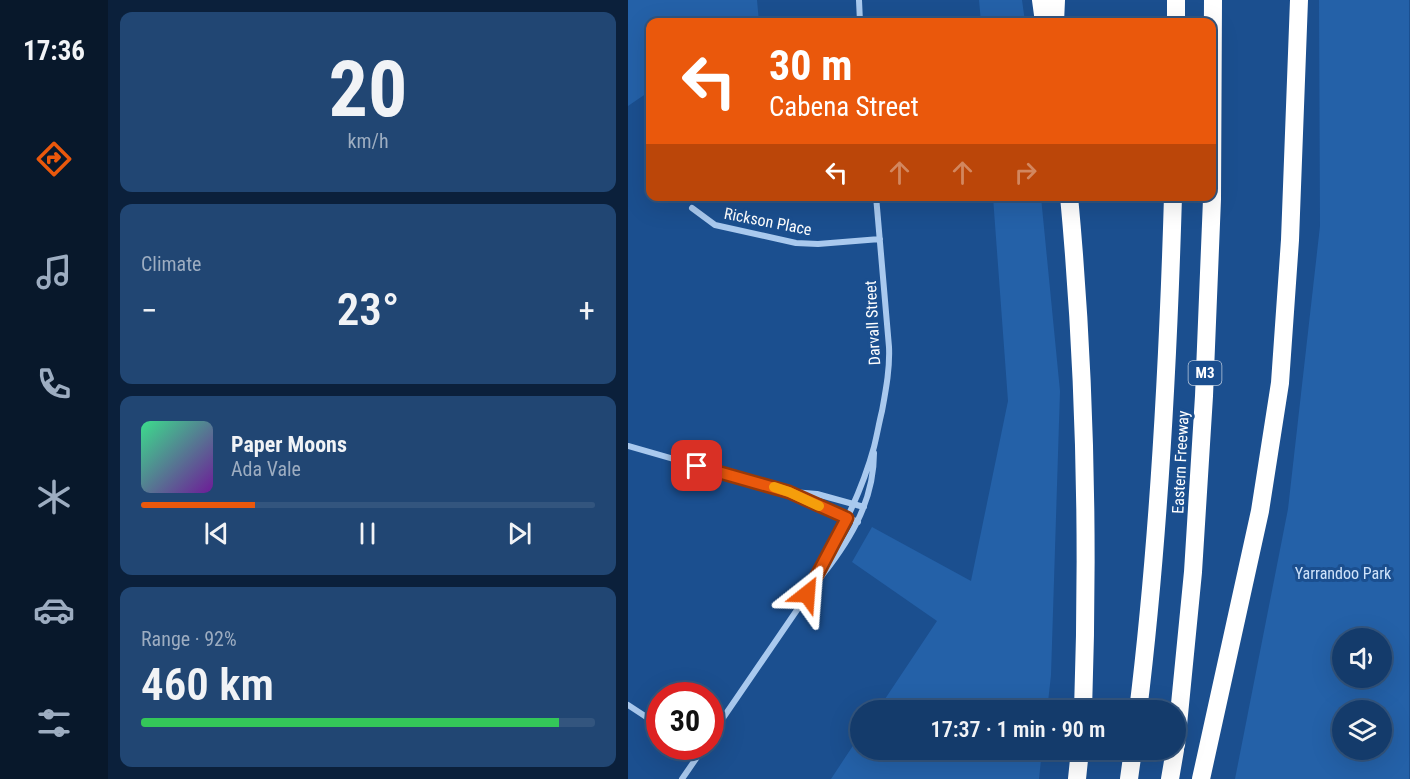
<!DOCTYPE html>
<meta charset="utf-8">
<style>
body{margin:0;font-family:"Roboto Condensed",sans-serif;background:#214673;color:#f1f3f6;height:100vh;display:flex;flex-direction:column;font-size:22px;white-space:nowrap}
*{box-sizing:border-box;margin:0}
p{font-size:20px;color:#9dadc1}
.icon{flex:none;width:33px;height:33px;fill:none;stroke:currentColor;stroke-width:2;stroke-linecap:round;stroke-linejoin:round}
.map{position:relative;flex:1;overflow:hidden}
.details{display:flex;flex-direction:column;gap:12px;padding:12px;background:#0b203b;width:520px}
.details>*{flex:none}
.hud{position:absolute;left:18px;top:18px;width:570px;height:183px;border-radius:12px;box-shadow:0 6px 24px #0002,0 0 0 2px #33557e;background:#ea580c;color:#fff;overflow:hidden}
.controls{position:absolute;left:704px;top:628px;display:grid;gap:12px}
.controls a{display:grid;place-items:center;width:60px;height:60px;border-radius:50%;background:#143b6b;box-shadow:0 6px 24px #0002,0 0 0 2px #33557e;font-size:30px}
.speed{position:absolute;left:18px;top:682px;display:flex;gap:12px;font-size:30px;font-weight:700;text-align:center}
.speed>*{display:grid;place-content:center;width:78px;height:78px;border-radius:50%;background:#143b6b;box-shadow:0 6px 24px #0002,0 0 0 2px #33557e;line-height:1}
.speed .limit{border:9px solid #d22;background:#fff;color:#111}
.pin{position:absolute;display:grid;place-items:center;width:51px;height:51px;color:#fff;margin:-26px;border-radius:12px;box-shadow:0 3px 9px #0006}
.me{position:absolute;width:66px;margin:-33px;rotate:28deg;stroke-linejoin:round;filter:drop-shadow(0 0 4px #0008)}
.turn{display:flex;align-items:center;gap:21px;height:126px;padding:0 24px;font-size:27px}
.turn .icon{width:78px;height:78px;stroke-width:2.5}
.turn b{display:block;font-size:42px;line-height:51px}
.lanes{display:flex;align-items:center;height:57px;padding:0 24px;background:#0003;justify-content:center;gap:30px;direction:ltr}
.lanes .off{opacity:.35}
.big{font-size:45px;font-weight:600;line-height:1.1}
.details .card{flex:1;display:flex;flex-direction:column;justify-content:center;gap:9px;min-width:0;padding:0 21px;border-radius:12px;background:#214673}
.details .dial{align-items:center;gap:0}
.dial b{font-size:78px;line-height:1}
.song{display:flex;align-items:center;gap:18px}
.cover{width:72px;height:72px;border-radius:9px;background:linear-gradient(135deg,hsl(150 70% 55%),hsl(280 70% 35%))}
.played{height:6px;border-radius:3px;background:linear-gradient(90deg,#ea580c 25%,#33557e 25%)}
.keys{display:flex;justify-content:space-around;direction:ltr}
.heat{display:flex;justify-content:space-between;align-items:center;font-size:33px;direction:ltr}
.charge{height:9px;border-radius:4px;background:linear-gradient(90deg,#34c759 92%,#33557e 0)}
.trip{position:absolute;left:222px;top:700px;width:336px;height:60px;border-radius:30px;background:#143b6b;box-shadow:0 6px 24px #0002,0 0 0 2px #33557e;font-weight:600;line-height:60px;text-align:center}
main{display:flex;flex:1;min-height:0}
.tabs{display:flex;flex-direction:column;width:108px;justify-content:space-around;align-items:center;background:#08182b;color:#9dadc1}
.tabs .icon{width:42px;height:42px}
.tabs .active{color:#ea580c}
.tabs b{font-size:27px;color:#f1f3f6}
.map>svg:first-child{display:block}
</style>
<main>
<nav class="tabs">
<b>17:36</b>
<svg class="icon active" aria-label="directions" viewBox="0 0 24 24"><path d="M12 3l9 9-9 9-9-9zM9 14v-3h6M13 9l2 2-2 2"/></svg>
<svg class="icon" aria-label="music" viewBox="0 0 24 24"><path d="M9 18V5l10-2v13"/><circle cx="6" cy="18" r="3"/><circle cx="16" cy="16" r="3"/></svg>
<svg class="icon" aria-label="phone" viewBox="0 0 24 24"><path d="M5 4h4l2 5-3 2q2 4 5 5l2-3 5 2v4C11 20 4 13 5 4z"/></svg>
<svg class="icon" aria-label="climate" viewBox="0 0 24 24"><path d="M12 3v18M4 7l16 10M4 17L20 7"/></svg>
<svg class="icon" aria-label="car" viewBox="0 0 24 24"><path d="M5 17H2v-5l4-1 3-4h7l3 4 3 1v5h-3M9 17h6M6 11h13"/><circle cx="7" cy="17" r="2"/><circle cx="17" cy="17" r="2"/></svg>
<svg class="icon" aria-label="filters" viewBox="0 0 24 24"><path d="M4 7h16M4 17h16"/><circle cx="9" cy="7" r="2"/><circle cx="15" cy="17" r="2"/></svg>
</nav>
<section class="details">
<div class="card dial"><b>20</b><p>km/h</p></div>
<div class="card"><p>Climate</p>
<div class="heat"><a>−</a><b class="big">23°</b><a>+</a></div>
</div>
<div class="card">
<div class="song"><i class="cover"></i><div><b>Paper Moons</b><p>Ada Vale</p></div></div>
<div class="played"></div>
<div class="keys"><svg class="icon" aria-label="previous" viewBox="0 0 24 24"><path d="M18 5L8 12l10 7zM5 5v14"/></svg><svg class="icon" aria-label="pause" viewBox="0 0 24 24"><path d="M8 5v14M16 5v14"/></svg><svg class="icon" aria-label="next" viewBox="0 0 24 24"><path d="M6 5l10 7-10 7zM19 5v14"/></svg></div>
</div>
<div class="card"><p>Range · 92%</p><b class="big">460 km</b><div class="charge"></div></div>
</section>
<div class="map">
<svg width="782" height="779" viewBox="0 0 782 779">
<rect width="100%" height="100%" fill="#1b4f8f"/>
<path fill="#2461a8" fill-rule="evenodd" d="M0 0H129L131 22H22V91L0 106Z
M351 0H394L397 22H353Z
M691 0H781V779H607L660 509 692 226ZM714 639H753V678H714ZM714 711H753V750H714Z
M365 197H413L432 391 423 675 419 711H249L309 621 224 562 244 527 343 581 380 401Z
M232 735V750H414L411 779H203Z"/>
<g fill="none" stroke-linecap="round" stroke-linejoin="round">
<path stroke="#a9c9ee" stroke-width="6" d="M231 0 232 22
M64 208 87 225 168 243 190 244 252 239
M0 446 161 492 230 522
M165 492 189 494 236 507
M188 583C219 545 246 504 246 453
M179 594C205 547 232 499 246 447 249 435 251 423 254 411 258 389 262 368 261 347L248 196
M0 705 32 726
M82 737 182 591
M62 747 71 753
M54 779 76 747"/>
<path stroke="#fff" stroke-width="18" d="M413 0 416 22
M427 22 428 0
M548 22V0
M441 196C457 368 461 539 455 711
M510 711C531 540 540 368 545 196
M548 745 565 572 576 396 584 199 585 0
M449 779 452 750
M501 779 505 750
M542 779 547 750
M573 779 632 511 652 383 662 240 671 0"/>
</g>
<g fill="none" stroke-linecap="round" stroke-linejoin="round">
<g stroke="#983908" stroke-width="15">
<path id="route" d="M69 466 161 492 219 518 179 594"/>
</g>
<use href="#route" stroke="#ea580c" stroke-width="10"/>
<path stroke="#f59e0b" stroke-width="10" d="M146 487 161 492 191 506"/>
</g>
<g text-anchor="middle" stroke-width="6" stroke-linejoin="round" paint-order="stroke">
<rect fill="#1b4f8f" stroke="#bbcadd" stroke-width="1.5" x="560.5" y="361" width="33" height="24" rx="4.5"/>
<g font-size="15" font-weight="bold" fill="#fff">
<text x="577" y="378">M3</text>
</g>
<g font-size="16" fill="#fff" stroke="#1b4f8f">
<text transform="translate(140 221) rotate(11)" y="6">Rickson Place</text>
<text transform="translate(244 323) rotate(-93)" y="6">Darvall Street</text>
<text transform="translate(552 462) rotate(-87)" y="6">Eastern Freeway</text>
</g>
<g font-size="16" fill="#cfe3fa" stroke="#1b4f8f">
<text x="715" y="579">Yarrandoo Park</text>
</g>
</g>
</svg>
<div class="controls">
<a><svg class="icon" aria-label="sound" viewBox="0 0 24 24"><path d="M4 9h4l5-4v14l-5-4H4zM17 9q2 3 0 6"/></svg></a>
<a><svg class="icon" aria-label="layers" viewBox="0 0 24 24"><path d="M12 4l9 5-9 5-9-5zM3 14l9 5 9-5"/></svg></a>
</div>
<div class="speed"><div class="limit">30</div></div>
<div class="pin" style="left:69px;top:466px;background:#d93025"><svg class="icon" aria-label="arrive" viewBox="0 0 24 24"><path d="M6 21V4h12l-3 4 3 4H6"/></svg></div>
<svg class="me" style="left:179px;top:594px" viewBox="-20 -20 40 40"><path d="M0-17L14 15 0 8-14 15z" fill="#ea580c" stroke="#fff" stroke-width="4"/></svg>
<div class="trip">17:37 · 1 min · 90 m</div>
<div class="hud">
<div class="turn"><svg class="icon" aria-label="left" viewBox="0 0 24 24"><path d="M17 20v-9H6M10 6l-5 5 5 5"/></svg><div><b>30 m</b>Cabena Street</div></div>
<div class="lanes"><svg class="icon" aria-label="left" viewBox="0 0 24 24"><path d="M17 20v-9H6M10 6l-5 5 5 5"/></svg><svg class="icon off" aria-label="ahead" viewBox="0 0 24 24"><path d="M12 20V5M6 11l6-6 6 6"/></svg><svg class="icon off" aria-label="ahead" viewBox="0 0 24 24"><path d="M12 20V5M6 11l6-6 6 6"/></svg><svg class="icon off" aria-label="right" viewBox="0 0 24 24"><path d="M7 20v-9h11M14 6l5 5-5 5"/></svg></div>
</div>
</div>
</main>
